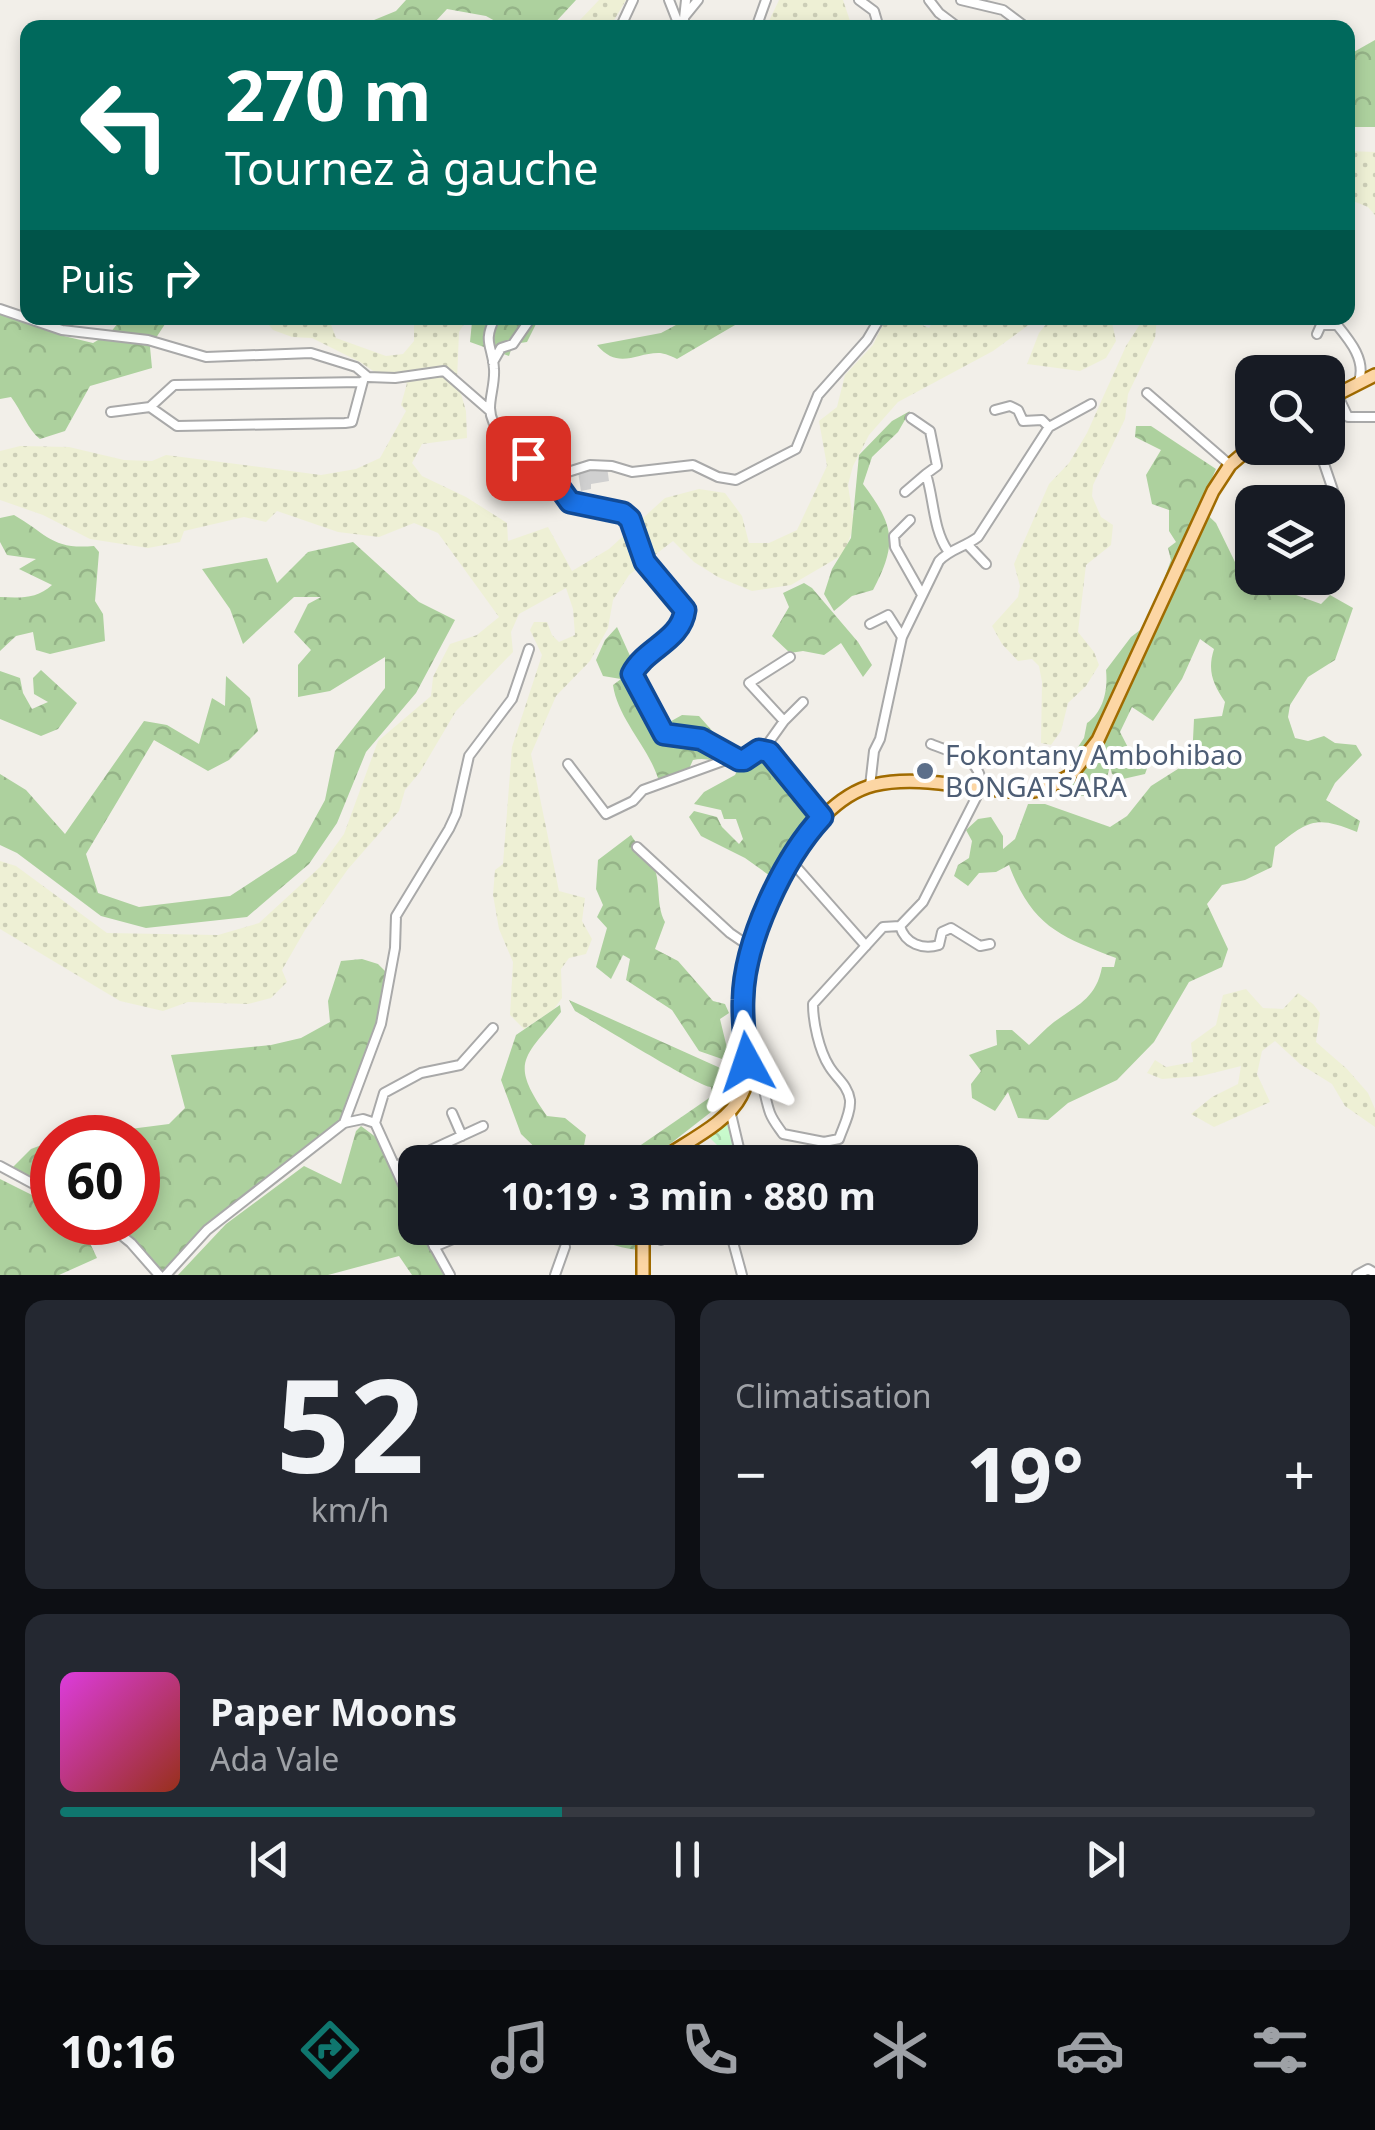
<!DOCTYPE html>
<html lang="fr">
<meta charset="utf-8">
<style>
body{margin:0;font-family:"Noto Sans",sans-serif;background:#242831;color:#f1f3f6;height:100vh;display:flex;flex-direction:column;font-size:38px;white-space:nowrap}
*{box-sizing:border-box;margin:0}
p{font-size:32px;color:#9ea1a6}
.icon{flex:none;width:55px;height:55px;fill:none;stroke:currentColor;stroke-width:2;stroke-linecap:round;stroke-linejoin:round}
.map{position:relative;height:1275px;overflow:hidden}
.sheet{display:flex;flex-direction:column;gap:25px;padding:25px;background:#0d0f14;flex:1}
.sheet>*{flex:none}
.hud{position:absolute;left:20px;top:20px;width:1335px;height:305px;border-radius:20px;box-shadow:0 5px 15px #0003;background:#00695c;color:#fff;overflow:hidden}
.fabs{position:absolute;left:1235px;top:355px;display:grid;gap:20px}
.fabs a{display:grid;place-items:center;width:110px;height:110px;border-radius:20px;background:#171b24;box-shadow:0 5px 15px #0003;font-size:50px}
.speed{position:absolute;left:30px;top:1115px;display:flex;gap:20px;font-size:50px;font-weight:700;text-align:center}
.speed>*{display:grid;place-content:center;width:130px;height:130px;border-radius:50%;background:#171b24;box-shadow:0 5px 15px #0003;line-height:1}
.speed .limit{border:15px solid #d22;background:#fff;color:#111}
.pin{position:absolute;display:grid;place-items:center;width:85px;height:85px;color:#fff;margin:-42px;border-radius:20px;box-shadow:0 5px 15px #0006}
.me{position:absolute;width:110px;margin:-55px;rotate:355deg;stroke-linejoin:round;filter:drop-shadow(0 0 8px #0008)}
.turn{display:flex;align-items:center;gap:35px;height:210px;padding:0 40px;font-size:45px}
.turn .icon{width:130px;height:130px;stroke-width:2.5}
.turn b{display:block;font-size:70px;line-height:85px}
.then{display:flex;align-items:center;height:95px;padding:0 40px;background:#0003;gap:20px;font-size:38px}
.big{font-size:75px;font-weight:700;line-height:1.1}
.sheet .widget{flex:1;display:flex;flex-direction:column;justify-content:center;gap:15px;min-width:0;padding:0 35px;border-radius:20px;background:#242831}
.sheet .dial{align-items:center;gap:0}
.dial b{font-size:130px;line-height:1}
.song{display:flex;align-items:center;gap:30px}
.cover{width:120px;height:120px;border-radius:15px;background:linear-gradient(135deg,hsl(300 70% 55%),hsl(10 70% 35%))}
.played{height:10px;border-radius:5px;background:linear-gradient(90deg,#0f766e 40%,#363941 40%)}
.keys{display:flex;justify-content:space-around;direction:ltr}
.heat{display:flex;justify-content:space-between;align-items:center;font-size:55px;direction:ltr}
.sheet .tiles{flex:1;display:grid;gap:25px;grid-template-columns:1fr 1fr}
.widget:last-child{grid-column:span 2}
.trip{position:absolute;left:398px;top:1145px;width:580px;height:100px;border-radius:20px;background:#171b24;box-shadow:0 5px 15px #0003;font-weight:700;line-height:100px;text-align:center}
.menu{display:flex;height:160px;justify-content:space-around;align-items:center;background:#090b0e;color:#9ea1a6}
.menu .icon{width:70px;height:70px}
.menu .active{color:#0f766e}
.menu b{font-size:45px;color:#f1f3f6}
.map>svg:first-child{display:block}
</style>
<div class="map">
<svg width="1375" height="1275" viewBox="0 0 1375 1275">
<defs>
<pattern id="farmland-dots" width="8" height="8" patternUnits="userSpaceOnUse" patternTransform="scale(2.5)"><rect width="8" height="8" fill="#eef0d5"/><path d="M2 2h.1M6 6h.1" fill="none" stroke="#ccceb7" stroke-width="1.8" stroke-linecap="round"/></pattern>
<pattern id="forest-crowns" width="20" height="18" patternUnits="userSpaceOnUse" patternTransform="scale(2.5)"><rect width="20" height="18" fill="#add19e"/><path d="M2 6a3 3 0 1 1 6 0M12 15a3 3 0 1 1 6 0" fill="none" stroke="#95b388"/></pattern>
<pattern id="park-crowns" width="20" height="18" patternUnits="userSpaceOnUse" patternTransform="scale(2.5)"><rect width="20" height="18" fill="#c8facc"/><path d="M2 6a3 3 0 1 1 6 0M12 15a3 3 0 1 1 6 0" fill="none" stroke="#acd6af"/></pattern>
</defs>
<rect width="100%" height="100%" fill="#f2efe9"/>
<path fill="#d0d0d0" d="M607 467 609 481 591 484V489L581 491 578 472Z"/>
<path fill="url(#farmland-dots)" d="M599 0H626L610 27H579L580 20Z
M779 0H843L852 27H773L769 21Z
M1348 151 1375 152V215L1368 207 1348 199Z
M263 318H316L330 322 336 338 386 356 403 354 414 341V318H468L459 332 457 380 466 411 467 438 422 444 412 463 422 476 466 497 507 523 508 541 548 527 572 571 609 549 665 498 699 489 725 493 742 516 749 543H769L797 530 827 466 819 421 837 407 845 375 873 345 886 318H906L929 328 935 318H1038L993 351 898 402 869 435 853 466 848 485 854 525 844 554 791 585 752 591 718 577 694 562 673 541 629 575 613 600 608 628 590 661 556 696 531 754 559 891 585 898 582 921 592 939 586 954 569 958 561 969 562 998 554 1009 524 1029 510 1015 513 962 499 929 493 895 495 870 503 864 512 747 542 655 530 630 534 622H547L552 635 559 642 575 635 573 609 566 588 519 614 511 632 513 652 456 711 420 772 405 790 399 811 348 869 305 930 282 970 287 982 271 998 248 1004 188 1002 163 1011 120 1001 0 929V861L16 866 107 933 218 935 259 923 320 867 344 834 378 741 431 696 433 677 450 644 477 635 499 617 438 533 414 523 379 537 338 532 277 511 266 522 244 517 184 531 180 542 148 548 90 539 43 515 0 500V451L20 446 69 447 124 460 152 461 166 455 321 475 356 469 380 458 406 411 401 405 407 383 388 381 360 362 312 338 292 337 273 330Z
M1051 318H1111L1116 341 1106 358 1080 371 1027 364 1039 333Z
M1144 318H1157L1155 338 1128 394 1125 419 1093 485 1092 496 1101 517 1113 525 1111 545 1086 565 1078 632 1094 652 1099 665 1086 686 1068 703 1061 731 1051 745 1041 743 1042 682 1039 666 1032 659 1018 661 1002 644 992 626 1018 597 1020 586 1014 564 1049 484 1069 463 1087 433 1126 346Z
M1246 989 1263 1008 1283 1009 1298 993 1313 1004 1320 1013 1316 1042 1347 1069 1368 1093 1375 1109V1127L1345 1106 1332 1084 1300 1064 1275 1041 1262 1051 1257 1074 1270 1102 1214 1127 1191 1114 1212 1097 1238 1084 1241 1066 1201 1076 1162 1079 1147 1073 1155 1060 1166 1067 1193 1062 1191 1043 1216 1025 1223 995Z"/>
<path fill="url(#forest-crowns)" d="M406 0H576L551 27H506L486 16 447 9 435 22 438 27H357L396 11Z
M1375 40V127H1348V83L1352 53Z
M27 307 28 318H80L64 336 93 343 110 333 122 318H169L150 347 152 368 90 386 65 431 40 439C28 430 21 410 11 397L0 399V312L22 316Z
M476 318H539L527 342 513 344 509 356 470 342 472 322Z
M689 318H747L677 359C674 357 663 353 660 353 636 352 619 371 597 345L661 333Z
M910 411 898 432 872 457 863 484C894 525 898 543 873 590L852 596 834 611 824 594 832 569 851 538 859 455 892 421Z
M1136 426H1151L1216 469 1199 507 1216 523 1235 562 1248 560 1252 564V578H1263L1266 584 1321 604 1330 595 1353 608 1335 660 1308 677 1290 705 1288 717 1295 738 1308 741 1324 736 1335 743 1356 745 1362 755 1335 783 1326 800 1360 821 1357 832C1316 815 1309 820 1275 847L1272 867 1245 880 1222 885 1207 904 1228 949 1222 967 1189 982 1154 1042 1117 1080 1068 1103 1048 1120 1018 1118 1008 1092 995 1111 972 1098 971 1084 981 1071 969 1055 997 1045 996 1030H1012L1029 1045C1037 1038 1045 1029 1054 1022 1077 1005 1096 999 1102 967H1114L1116 958C1059 936 1032 926 1009 865L996 872 979 873 968 886 954 876 958 865 969 858 972 841 966 830 978 819 991 817 1003 836V849L1015 839 1028 804H1045L1110 827 1127 816 1151 786 1192 760 1194 719 1222 716 1225 702C1213 684 1207 671 1214 649L1200 639 1182 679 1153 721 1132 707 1120 732 1136 763H1149L1145 774 1123 779 1112 774 1110 766 1105 785 1094 796 1063 795 1068 762 1084 738 1087 723C1104 711 1108 689 1106 670L1131 637 1148 624 1171 560 1168 548 1176 542 1169 531V510L1152 504 1146 475 1161 450 1135 437Z
M14 515C47 534 52 550 94 546L99 552 95 601 103 614 105 641 50 654 36 650 33 632 16 636 0 651V597C20 598 37 599 52 585L19 569 36 559 7 555 0 542V518Z
M353 542 419 602 455 620 416 693 366 752 337 823 309 864 247 917 146 928 101 916 17 853 0 845V774L26 790 65 834 144 721 167 725 199 744 212 698 225 706 226 676 250 698 258 731 229 760 208 771 154 740 86 854 98 893 139 907 230 896 296 853 325 800 335 751 385 688V657L330 691 298 697V665L311 650 294 632 308 604 321 597H294L243 644 230 609 202 569 267 558 277 583 308 552Z
M804 583 812 588 858 642 872 665 863 677 841 643 824 655 803 651 790 653 772 636 789 607 783 593Z
M617 627 631 658 633 675 663 735 666 724 682 715 699 716 723 743 727 762C715 762 706 757 693 760L688 771 671 784 658 778C647 745 618 719 613 685L621 679 603 676 596 660 605 640Z
M41 670 77 703 58 729 41 736 0 719V671L20 678 23 693 32 709 48 702 34 694 33 678Z
M768 753 810 820 773 878 745 858 701 836 689 817 694 811 717 817 722 827 739 844 743 839 736 819H724L721 810 694 804 704 792 735 775 739 767Z
M631 835C637 845 646 853 652 863 662 880 655 904 665 922L655 949 678 961 713 1001 725 1004 729 1013 720 1019 727 1048 722 1059 699 1051 672 1010 626 980 630 959 623 955 611 979 596 967 607 928 597 917 603 905 596 889 598 860Z
M362 959 378 964 390 976 385 1002 344 1123 274 1174 164 1272 110 1223 138 1222V1138H60L169 1124 185 1108 171 1055 271 1045 301 1038 330 1022 328 1001 341 961Z
M569 1000 718 1067 734 1077 729 1097 711 1112 647 1162H627L638 1147 712 1096 711 1087C699 1087 595 1022 575 1011Z
M560 1005 561 1012C525 1058 508 1061 547 1116L565 1118 586 1135 583 1151 590 1162H604H550L521 1134 501 1080 516 1035Z
M361 1126 377 1138 415 1214V1228H422L446 1275H412L399 1256 328 1275H178L226 1224 304 1166 341 1184 356 1131Z
M52 1141V1191L11 1169 31 1149Z
M0 1179 52 1205V1222L87 1223 96 1227 89 1241 97 1258 59 1275H0Z
M590 1228H639L645 1251C624 1248 603 1246 590 1228Z"/>
<path fill="url(#park-crowns)" d="M728 1124 736 1148 748 1162H734L707 1135Z"/>
<g fill="none" stroke-linecap="round" stroke-linejoin="round">
<g stroke="#a9a9a9" stroke-width="12">
<path id="minor" d="M669 0 680 28
M859 0 874 11 879 28
M929 0 939 13 959 28
M961 0 1003 10 1027 28
M685 16 698 0
M620 28 633 0
M683 28 686 0
M756 28 766 0
M0 309 62 330 148 340 206 357 311 353 356 367 368 377 395 378 444 371 490 411
M495 318C482 343 493 346 494 369 495 383 490 396 490 408 491 440 532 457 551 477 558 484 564 494 570 502L623 513 630 519 645 562 685 610C681 641 645 648 633 674L664 734 701 739 739 760H744L759 750 769 751 822 817
M1317 334 1321 325H1337C1350 341 1366 360 1359 381
M493 362 501 348 513 344 531 318
M1147 393 1230 465
M1337 394 1348 417H1375
M150 407 177 426 345 423 352 422 363 381
M995 410 1010 406 1018 410 1023 421 1042 420 1049 427
M111 412 150 407 174 385 362 382
M911 418 930 431 937 466 926 474C934 499 933 530 948 551
M1315 448 1321 455 1335 496
M552 477 590 465 612 466 632 472 693 465 718 477 736 480 796 449 818 395 867 340 880 318
M905 492 926 474
M910 520 894 536 895 547 921 593
M968 545 986 564
M870 624 888 615 902 637
M784 721 749 683 790 657
M764 749 784 721 803 702
M568 764 606 814 633 801 643 790 734 757
M870 786 874 751 880 739 902 637 939 561C950 549 965 547 978 537L1049 427 1091 404
M637 847 730 933 752 948
M791 861 866 946
M900 926C905 944 923 950 939 945L942 932 951 928 980 946 990 944
M747 1062C765 1075 763 1094 770 1113 773 1121 779 1128 783 1134L824 1142 839 1139C843 1127 851 1113 850 1100 848 1085 836 1078 829 1066 819 1050 813 1022 813 1004L883 927 900 926 923 902 981 788C983 758 955 754 931 744
M730 1110 739 1148
M452 1113 462 1136
M344 1123 381 1024 395 948 396 916 449 829 456 814 469 756 512 699 529 649
M375 1123 384 1093 421 1073 460 1065 493 1028
M0 1166 52 1194
M396 1166 483 1126
M105 1222 131 1243 159 1275
M424 1228 450 1275
M729 1228 734 1234 733 1242 742 1275
M661 1240 666 1228
M434 1247 479 1228
M166 1275 207 1230 344 1123 363 1119 375 1123 415 1211
M555 1275 565 1247
M1357 1275 1368 1269 1375 1273"/>
</g>
<g stroke="#a06b00" stroke-width="16">
<path id="primary" d="M1328 399 1375 375
M658 1162C683 1143 726 1125 741 1096 757 1068 741 1028 743 997 746 930 802 803 874 785 925 773 982 794 1034 791L1048 788 1071 775 1098 740 1213 491 1230 465 1252 446
M643 1228V1275"/>
</g>
<use href="#minor" stroke="#fff" stroke-width="8"/>
<use href="#primary" stroke="#fcd6a4" stroke-width="11"/>
</g>
<g fill="none" stroke-linecap="round" stroke-linejoin="round">
<g stroke="#114b97" stroke-width="25">
<path id="route" d="M528 458 552 477 570 502 623 513 630 519 645 562 685 610C681 641 645 648 632 674L664 734 701 739 739 760H744L759 750 769 752 822 817C783 859 744 942 743 1000 742 1020 745 1041 747 1062"/>
</g>
<use href="#route" stroke="#1a73e8" stroke-width="18"/>
</g>
<circle fill="#5c6f8a" stroke="#fff" stroke-width="4" cx="925" cy="771" r="10"/>
<g text-anchor="middle" stroke-width="8" stroke-linejoin="round" paint-order="stroke">
<g font-size="28" fill="#4e5e75" stroke="#fff" text-anchor="start">
<text x="945" y="765">Fokontany Ambohibao<tspan x="945" dy="32">BONGATSARA</tspan></text>
</g>
</g>
</svg>
<div class="fabs">
<a><svg class="icon" aria-label="search" viewBox="0 0 24 24"><circle cx="10" cy="10" r="6"/><path d="M15 15l6 6"/></svg></a>
<a><svg class="icon" aria-label="layers" viewBox="0 0 24 24"><path d="M12 4l9 5-9 5-9-5zM3 14l9 5 9-5"/></svg></a>
</div>
<div class="speed"><div class="limit">60</div></div>
<div class="pin" style="left:528px;top:458px;background:#d93025"><svg class="icon" aria-label="arrive" viewBox="0 0 24 24"><path d="M6 21V4h12l-3 4 3 4H6"/></svg></div>
<svg class="me" style="left:747px;top:1062px" viewBox="-20 -20 40 40"><path d="M0-17L14 15 0 8-14 15z" fill="#1a73e8" stroke="#fff" stroke-width="4"/></svg>
<div class="trip">10:19 · 3 min · 880 m</div>
<div class="hud">
<div class="turn"><svg class="icon" aria-label="left" viewBox="0 0 24 24"><path d="M17 20v-9H6M10 6l-5 5 5 5"/></svg><div><b>270 m</b>Tournez à gauche</div></div>
<div class="then">Puis<svg class="icon" aria-label="right" viewBox="0 0 24 24"><path d="M7 20v-9h11M14 6l5 5-5 5"/></svg></div>
</div>
</div>
<section class="sheet">
<div class="tiles">
<div class="widget dial"><b>52</b><p>km/h</p></div>
<div class="widget"><p>Climatisation</p>
<div class="heat"><a>−</a><b class="big">19°</b><a>+</a></div>
</div>
<div class="widget">
<div class="song"><i class="cover"></i><div><b>Paper Moons</b><p>Ada Vale</p></div></div>
<div class="played"></div>
<div class="keys"><svg class="icon" aria-label="previous" viewBox="0 0 24 24"><path d="M18 5L8 12l10 7zM5 5v14"/></svg><svg class="icon" aria-label="pause" viewBox="0 0 24 24"><path d="M8 5v14M16 5v14"/></svg><svg class="icon" aria-label="next" viewBox="0 0 24 24"><path d="M6 5l10 7-10 7zM19 5v14"/></svg></div>
</div>
</div>
</section>
<nav class="menu">
<b>10:16</b>
<svg class="icon active" aria-label="directions" viewBox="0 0 24 24"><path d="M12 3l9 9-9 9-9-9zM9 14v-3h6M13 9l2 2-2 2"/></svg>
<svg class="icon" aria-label="music" viewBox="0 0 24 24"><path d="M9 18V5l10-2v13"/><circle cx="6" cy="18" r="3"/><circle cx="16" cy="16" r="3"/></svg>
<svg class="icon" aria-label="phone" viewBox="0 0 24 24"><path d="M5 4h4l2 5-3 2q2 4 5 5l2-3 5 2v4C11 20 4 13 5 4z"/></svg>
<svg class="icon" aria-label="climate" viewBox="0 0 24 24"><path d="M12 3v18M4 7l16 10M4 17L20 7"/></svg>
<svg class="icon" aria-label="car" viewBox="0 0 24 24"><path d="M5 17H2v-5l4-1 3-4h7l3 4 3 1v5h-3M9 17h6M6 11h13"/><circle cx="7" cy="17" r="2"/><circle cx="17" cy="17" r="2"/></svg>
<svg class="icon" aria-label="filters" viewBox="0 0 24 24"><path d="M4 7h16M4 17h16"/><circle cx="9" cy="7" r="2"/><circle cx="15" cy="17" r="2"/></svg>
</nav>
